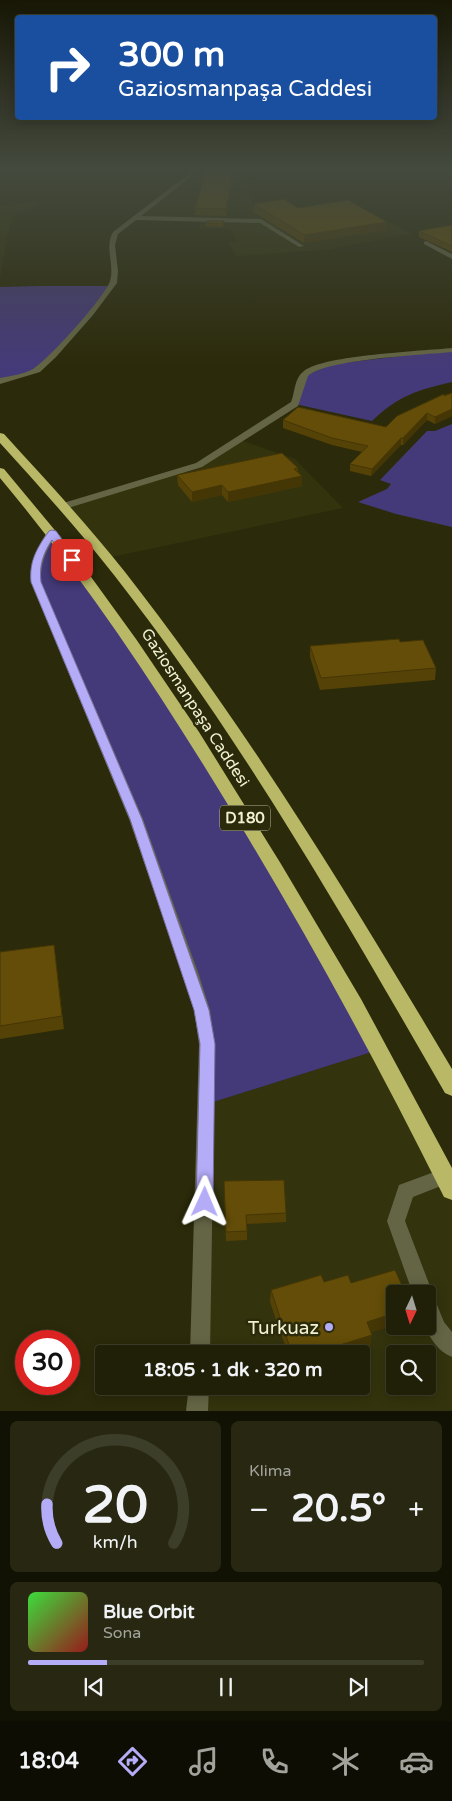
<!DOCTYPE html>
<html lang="tr">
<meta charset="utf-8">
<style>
body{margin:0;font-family:"Varela Round",sans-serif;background:#282812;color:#f1f3f6;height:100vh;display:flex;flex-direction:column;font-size:19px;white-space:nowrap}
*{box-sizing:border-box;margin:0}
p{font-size:16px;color:#a2a39c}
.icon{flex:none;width:28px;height:28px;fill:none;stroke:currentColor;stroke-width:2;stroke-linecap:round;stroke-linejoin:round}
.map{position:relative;height:1411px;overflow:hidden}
.details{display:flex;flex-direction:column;gap:10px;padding:10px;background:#121204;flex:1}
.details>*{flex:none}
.top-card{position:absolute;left:15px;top:15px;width:422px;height:105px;border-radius:5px;box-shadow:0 2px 12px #0003,0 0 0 1px #3d3e29;background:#1a4fa0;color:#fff;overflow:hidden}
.needle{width:32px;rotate:184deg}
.controls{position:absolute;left:386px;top:1285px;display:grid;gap:10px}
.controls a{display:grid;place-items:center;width:50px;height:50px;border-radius:5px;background:#202008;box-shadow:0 2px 12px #0003,0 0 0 1px #3d3e29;font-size:25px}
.speed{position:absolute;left:15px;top:1330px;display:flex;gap:10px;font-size:25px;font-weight:700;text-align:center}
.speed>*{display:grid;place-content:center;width:65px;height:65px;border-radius:50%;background:#202008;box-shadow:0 2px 12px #0003,0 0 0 1px #3d3e29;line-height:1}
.speed .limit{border:8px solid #d22;background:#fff;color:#111}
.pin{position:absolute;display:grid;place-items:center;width:42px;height:42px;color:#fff;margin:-21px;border-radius:10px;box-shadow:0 2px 8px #0006}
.me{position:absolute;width:55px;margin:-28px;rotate:1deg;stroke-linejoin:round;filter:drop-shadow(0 0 4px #0008)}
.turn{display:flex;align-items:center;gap:18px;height:105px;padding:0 20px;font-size:22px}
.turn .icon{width:65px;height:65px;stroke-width:2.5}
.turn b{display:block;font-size:35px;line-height:42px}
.big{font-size:38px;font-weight:800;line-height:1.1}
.details .tile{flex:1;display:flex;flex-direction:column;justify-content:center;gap:8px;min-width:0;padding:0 18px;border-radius:8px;background:#282812}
.details .dial{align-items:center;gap:0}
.dial svg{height:130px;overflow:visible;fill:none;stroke:#3d3e29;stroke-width:7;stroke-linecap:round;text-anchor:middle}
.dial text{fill:#f1f3f6;stroke:none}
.song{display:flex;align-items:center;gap:15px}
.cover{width:60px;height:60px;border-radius:8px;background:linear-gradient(135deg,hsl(120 70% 55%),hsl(0 70% 35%))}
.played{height:5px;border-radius:2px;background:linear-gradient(90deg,#b5acf8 20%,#3d3e29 20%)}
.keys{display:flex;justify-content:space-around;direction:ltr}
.heat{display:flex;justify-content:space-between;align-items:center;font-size:28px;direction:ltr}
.details .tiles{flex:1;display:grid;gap:10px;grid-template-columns:1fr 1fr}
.tile:last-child{grid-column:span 2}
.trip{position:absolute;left:95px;top:1345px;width:275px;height:50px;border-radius:5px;background:#202008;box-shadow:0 2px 12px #0003,0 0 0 1px #3d3e29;font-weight:800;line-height:50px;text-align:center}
.tabs{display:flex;height:80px;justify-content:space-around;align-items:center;background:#0d0d03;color:#a2a39c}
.tabs .icon{width:35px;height:35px}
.tabs .on{color:#b5acf8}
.tabs b{font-size:22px;color:#f1f3f6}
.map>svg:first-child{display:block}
</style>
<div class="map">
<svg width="452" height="1411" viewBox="0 0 452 1411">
<rect width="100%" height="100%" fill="#2b2a0a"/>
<path fill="#33330d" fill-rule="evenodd" d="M239 173 255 209 302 212 353 204 412 234 324 250 236 256 228 242 238 241 230 229H199L201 220 136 218 190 175Z
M35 202 40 204 13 216 7 237 0 278V206Z
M240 440 295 459 343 508 107 558 64 506 186 470Z
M378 1050 452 1190V1411H197L199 1386H361V1354H200L207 1104ZM395 1294H428V1326H395ZM395 1354H428V1386H395Z"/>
<path fill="#453a79" d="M39 286H111L51 359 36 371 0 381V287Z
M452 350V382C417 390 398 396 372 421L295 404 303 376 334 364Z
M452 424V527L396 514 358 502 387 489 391 484 380 480 427 431H435Z
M52 533 117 618 378 1050 207 1104 191 975 36 582Z"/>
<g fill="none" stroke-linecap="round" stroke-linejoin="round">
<path fill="#646545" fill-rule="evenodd" d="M190 173 192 176 141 216 261 219 304 246 299 247 260 223 136 220 118 234 115 245 118 271 117 283 93 315 56 357 40 372 0 384V378C11 376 24 374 33 369 49 359 105 297 110 281 115 264 104 248 113 232Z
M426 241 452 254V259L424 244V242Z
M452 348V352C423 355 326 359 308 376L298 406 202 467 68 508 64 509 59 506 60 504 196 463 291 402C295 393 294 378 304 371 324 355 422 351 452 348Z
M52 530 57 533C47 549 40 563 41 582L143 819 199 975 210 1010 215 1044 210 1354H190L199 1044 194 1010 183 975 129 819 31 582C30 562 37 547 48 531Z
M445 1168 452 1171 451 1182 413 1197 405 1221 433 1294 431 1298 435 1300 444 1322 452 1332V1357C439 1352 430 1339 425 1326H428V1294H413L387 1221 399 1185Z
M189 1386H209L208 1411H186Z"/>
<path fill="#b8b866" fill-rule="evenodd" d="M0 433 4 434C45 479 87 524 125 572 247 728 351 899 452 1069V1096L445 1093C343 916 240 736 114 575 78 529 39 486 0 443Z
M0 468 4 469 73 552 136 639 199 732 281 864 361 999 452 1168V1200L444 1197C379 1066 309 938 233 813 162 696 88 583 0 478Z"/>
</g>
<path fill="#554207" d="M232 181V188L226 216 195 215V208Z
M254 204 298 208 386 230 304 243 253 212Z
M224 221 223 227 206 226V223Z
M452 225V252L419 237V231Z
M452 393V416L435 424 427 420 403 445H401L371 476 350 471V464L362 452 332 445 283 428V420L386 427 444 395Z
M298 468V472L302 476V486L228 502 222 495 192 502 178 485 177 475Z
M400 642 436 668 435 680 320 690 310 657V646Z
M54 945 64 1029 0 1039V952Z
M224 1181 286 1213V1222L247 1224V1240L226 1241Z
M324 1282 351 1283 395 1294V1325L371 1332 370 1347 349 1354H288L270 1302 271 1290Z"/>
<path fill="#453606" d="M232 181V188L226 216V209Z
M387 222 386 230 304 243V235Z
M452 409V416L435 424V417Z
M427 413V420L403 445V438Z
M401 438V445L371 476 372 469Z
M302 476V486L228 502V492Z
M222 485V495L192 502V492Z
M395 1313V1325L365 1334 367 1322Z
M372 1335 370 1347 349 1354H311Z"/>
<path fill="#634d08" stroke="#453606" d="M206 171 228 172 232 181 226 209 195 208Z
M284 199 298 208 348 200 387 222 304 235 254 204Z
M207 221H224L223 224 206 223Z
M452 225V246L419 231Z
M452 393V409L435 417 427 413 403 438H401L372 469 350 464 368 446 332 438 283 420 298 407 386 427 397 416 444 394V396Z
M282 453 298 468 294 469 302 476 228 492 222 485 192 492 177 475Z
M399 639 400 642 423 640 436 668 321 678 310 646Z
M54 945 62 1016 0 1026V952Z
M284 1180 286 1213 246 1215 247 1231 226 1232 224 1181Z
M395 1270 406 1294H395V1313L367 1322 372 1335 311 1354H292L271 1290 321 1275 324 1282 348 1275 351 1283Z"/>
<linearGradient id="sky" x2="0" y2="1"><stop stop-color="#181706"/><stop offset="0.46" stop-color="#444a3e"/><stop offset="1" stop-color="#444a3e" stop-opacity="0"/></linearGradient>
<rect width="452" height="368" fill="url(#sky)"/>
<path fill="#b5acf8" stroke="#7670a1" d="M52 530 56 531 77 560 76 562H69L52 540C43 554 39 565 41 582L142 819 209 1010 215 1044 213 1202 211 1208 205 1210 199 1208 196 1202 200 1044 194 1010 130 819 31 582C29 561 37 548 49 531Z"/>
<circle fill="#b5acf8" stroke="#2b2a0a" stroke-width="2" cx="329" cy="1327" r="5"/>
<g text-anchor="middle" stroke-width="5" stroke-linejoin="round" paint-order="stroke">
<rect fill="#2b2a0a" stroke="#b6b696" stroke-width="1" x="220" y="805.5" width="50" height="25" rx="4"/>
<g font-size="15" font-weight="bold" fill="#f1f2d2">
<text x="245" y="823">D180</text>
</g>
<g font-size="16" fill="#f1f2d2" stroke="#2b2a0a">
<text transform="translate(196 707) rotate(57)" y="6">Gaziosmanpaşa Caddesi</text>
</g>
<g font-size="19" fill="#f1f2d2" stroke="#2b2a0a" text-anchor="end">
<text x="319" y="1334">Turkuaz</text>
</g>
</g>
</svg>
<div class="controls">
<a><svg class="needle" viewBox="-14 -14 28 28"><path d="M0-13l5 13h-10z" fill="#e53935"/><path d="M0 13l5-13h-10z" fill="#a2a39c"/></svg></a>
<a><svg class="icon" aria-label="search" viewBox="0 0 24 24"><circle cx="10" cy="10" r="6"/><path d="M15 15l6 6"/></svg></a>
</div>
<div class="speed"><div class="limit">30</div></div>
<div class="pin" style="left:72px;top:560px;background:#d93025"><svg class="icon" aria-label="arrive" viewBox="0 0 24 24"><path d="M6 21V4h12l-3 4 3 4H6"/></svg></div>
<svg class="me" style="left:205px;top:1202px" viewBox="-20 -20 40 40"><path d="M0-17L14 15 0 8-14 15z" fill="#b5acf8" stroke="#fff" stroke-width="4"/></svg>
<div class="trip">18:05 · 1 dk · 320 m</div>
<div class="top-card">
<div class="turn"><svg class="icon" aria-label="right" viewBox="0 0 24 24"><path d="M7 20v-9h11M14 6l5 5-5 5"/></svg><div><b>300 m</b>Gaziosmanpaşa Caddesi</div></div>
</div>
</div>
<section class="details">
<div class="tiles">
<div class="tile dial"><svg viewBox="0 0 100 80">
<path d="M14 69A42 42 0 1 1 86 69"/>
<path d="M14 69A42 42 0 0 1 8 45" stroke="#b5acf8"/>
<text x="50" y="56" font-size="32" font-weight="700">20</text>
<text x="50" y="72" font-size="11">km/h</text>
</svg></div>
<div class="tile"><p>Klima</p>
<div class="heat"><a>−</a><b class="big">20.5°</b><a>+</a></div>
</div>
<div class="tile">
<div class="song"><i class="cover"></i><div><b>Blue Orbit</b><p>Sona</p></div></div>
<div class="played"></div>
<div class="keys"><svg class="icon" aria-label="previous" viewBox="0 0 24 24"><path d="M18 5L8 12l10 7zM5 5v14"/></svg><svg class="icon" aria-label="pause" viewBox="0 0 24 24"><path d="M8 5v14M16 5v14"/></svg><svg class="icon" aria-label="next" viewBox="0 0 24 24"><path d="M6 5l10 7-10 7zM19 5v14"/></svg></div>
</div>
</div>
</section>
<nav class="tabs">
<b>18:04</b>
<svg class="icon on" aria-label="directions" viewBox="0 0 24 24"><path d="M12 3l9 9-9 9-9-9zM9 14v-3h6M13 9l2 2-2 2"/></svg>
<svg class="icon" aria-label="music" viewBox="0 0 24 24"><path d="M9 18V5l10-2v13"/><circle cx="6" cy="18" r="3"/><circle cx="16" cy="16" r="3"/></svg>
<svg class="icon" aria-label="phone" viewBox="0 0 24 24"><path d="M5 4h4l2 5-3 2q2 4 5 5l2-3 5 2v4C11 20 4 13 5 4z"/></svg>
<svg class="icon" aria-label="climate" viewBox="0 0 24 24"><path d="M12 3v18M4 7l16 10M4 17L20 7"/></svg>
<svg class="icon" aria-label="car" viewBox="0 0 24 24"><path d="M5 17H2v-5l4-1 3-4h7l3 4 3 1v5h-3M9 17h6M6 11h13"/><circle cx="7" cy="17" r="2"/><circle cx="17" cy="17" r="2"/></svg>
</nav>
